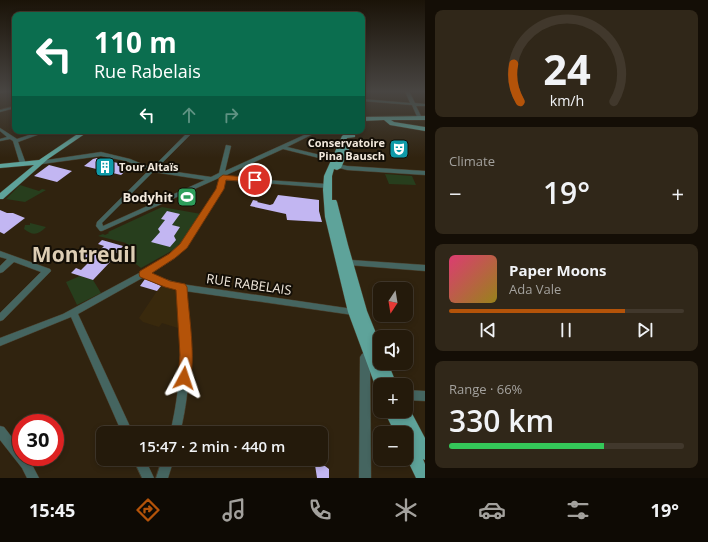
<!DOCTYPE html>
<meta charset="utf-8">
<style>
body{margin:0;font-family:"Open Sans",sans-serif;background:#302719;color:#f1f3f6;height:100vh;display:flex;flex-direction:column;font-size:15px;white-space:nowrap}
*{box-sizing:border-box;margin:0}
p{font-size:13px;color:#a3a19d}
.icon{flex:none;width:22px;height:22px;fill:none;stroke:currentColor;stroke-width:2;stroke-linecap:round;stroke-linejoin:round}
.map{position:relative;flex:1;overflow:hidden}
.details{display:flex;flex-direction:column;gap:10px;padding:10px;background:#140e06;width:283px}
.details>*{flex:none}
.top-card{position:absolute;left:12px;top:12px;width:353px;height:122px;border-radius:8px;box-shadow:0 2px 6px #0003,0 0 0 1px #41382c;background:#0b6e4f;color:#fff;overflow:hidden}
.needle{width:26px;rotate:192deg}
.fabs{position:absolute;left:373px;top:282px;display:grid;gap:8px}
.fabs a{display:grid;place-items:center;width:40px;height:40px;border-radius:8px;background:#241a0b;box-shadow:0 2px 6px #0003,0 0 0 1px #41382c;font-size:20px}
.speed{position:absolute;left:12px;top:414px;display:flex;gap:8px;font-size:20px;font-weight:700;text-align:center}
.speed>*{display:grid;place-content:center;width:52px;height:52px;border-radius:50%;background:#241a0b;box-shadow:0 2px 6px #0003,0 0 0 1px #41382c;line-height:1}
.speed .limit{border:6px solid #d22;background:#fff;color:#111}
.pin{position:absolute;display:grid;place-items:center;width:34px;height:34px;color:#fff;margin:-17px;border:2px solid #fff;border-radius:50%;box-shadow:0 1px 4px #0007}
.me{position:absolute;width:44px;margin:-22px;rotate:5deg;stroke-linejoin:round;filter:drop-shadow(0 0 3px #0008)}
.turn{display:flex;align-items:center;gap:14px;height:84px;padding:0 16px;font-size:18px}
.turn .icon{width:52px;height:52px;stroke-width:2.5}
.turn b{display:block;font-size:28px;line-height:34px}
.lanes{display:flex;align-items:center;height:38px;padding:0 16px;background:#0003;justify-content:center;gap:20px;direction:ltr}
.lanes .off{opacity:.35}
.big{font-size:30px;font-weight:600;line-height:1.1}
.details .widget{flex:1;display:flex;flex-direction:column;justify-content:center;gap:6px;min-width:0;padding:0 14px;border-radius:8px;background:#302719}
.details .dial{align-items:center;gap:0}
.dial svg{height:104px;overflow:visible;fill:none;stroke:#41382c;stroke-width:7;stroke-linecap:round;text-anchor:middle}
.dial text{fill:#f1f3f6;stroke:none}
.song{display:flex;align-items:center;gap:12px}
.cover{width:48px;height:48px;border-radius:6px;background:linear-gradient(135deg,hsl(340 70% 55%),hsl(50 70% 35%))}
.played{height:4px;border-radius:2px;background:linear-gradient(90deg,#b45309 75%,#41382c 75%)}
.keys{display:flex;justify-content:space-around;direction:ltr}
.heat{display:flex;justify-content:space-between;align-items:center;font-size:22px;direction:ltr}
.charge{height:6px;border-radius:3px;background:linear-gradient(90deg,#34c759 66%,#41382c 0)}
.trip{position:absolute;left:96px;top:426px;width:232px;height:40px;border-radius:8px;background:#241a0b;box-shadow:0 2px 6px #0003,0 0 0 1px #41382c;font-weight:600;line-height:40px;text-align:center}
.tabs{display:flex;height:64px;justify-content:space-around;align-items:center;background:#0e0a04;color:#a3a19d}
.tabs .icon{width:28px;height:28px}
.tabs .active{color:#b45309}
.tabs b{font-size:18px;color:#f1f3f6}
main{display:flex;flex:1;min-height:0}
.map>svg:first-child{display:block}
</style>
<main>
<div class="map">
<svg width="425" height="478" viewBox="0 0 425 478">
<rect width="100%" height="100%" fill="#30230f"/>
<path fill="#39290d" d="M161 285 178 292 181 329 162 323 159 327 143 322 139 318Z"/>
<path fill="#273e1d" d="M385 174 412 176 416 185 389 184Z
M20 185 39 191 42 189 46 190 25 202 6 199Z
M162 207 201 214 182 242 173 250 141 268 123 254 128 247 126 243 98 236 103 234 105 235 109 233 108 232Z
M30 223 46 227C38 235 33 236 24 229L25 225H30Z
M80 276 93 280 101 293 77 305 66 282Z"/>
<path fill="#c2b6f2" d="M391 145 407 147 408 154 391 151Z
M97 158 126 165 123 167 128 169 121 175 84 166 93 159Z
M49 165 72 171 57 182 34 176Z
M278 195 319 200V211L322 222 287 220 286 214 250 206 253 200 258 201 257 202 270 205 273 204Z
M0 210 7 213H13L25 218 4 234 0 232Z
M167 211 180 214 172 225 180 227 174 236 176 240 170 247 151 242 160 232 158 229 165 220 161 219Z
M102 240 123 246 117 253 112 252 106 259 111 261 93 280 71 273 76 268 81 270 89 262 75 257 83 249 97 253 104 246 98 244Z
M145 279 150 281 161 286 157 291 140 286Z
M315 465 325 466 329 469V478H317Z"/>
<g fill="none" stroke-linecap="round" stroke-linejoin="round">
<g stroke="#4b3f2c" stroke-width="1">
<path id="minor" d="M0 91H9L0 93Z
M405 91H409L415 103 425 104V106H416L422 118V119H418L412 105 362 101V99L410 103Z
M15 106V108L0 112V110Z
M0 128 17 139 41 131H48L18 142 26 164 23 166 20 164 13 141 10 139 0 141V139L7 137 0 131Z
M189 131H194L156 169 211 177 219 173 226 145 231 146 225 171 313 131H319L287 147 337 159 338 160 335 162 283 149 222 177 327 184 330 186 327 188 225 180 223 189 186 248 175 258 150 274 171 281 181 284 353 309 356 310 357 312 356 314 353 315 185 291C191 339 192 386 180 433H170C182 385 182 338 177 289L166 286 144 277 78 314 133 433H122L71 317 0 346V338L63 314 141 272 169 254 180 244 217 189 221 177 102 231H100L96 226 97 222 149 170 126 161 101 156 42 164 39 162 40 161 101 152 130 159 152 168ZM153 172 205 180 103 226 102 223Z
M334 163 347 166 425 171V175L347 170 332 166V164Z
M0 251 50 269 51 271 3 320 0 321V313L41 272 14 262 3 272 0 273V266L7 259 0 257Z
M351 260 425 265V271L348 265 347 263 348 261Z
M368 351 371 352 373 355 370 359 371 478H359L360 357 362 354Z
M406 390 425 391V401L406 400Z
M0 426 4 427 21 449V457H28L39 478H27L22 468 0 440Z
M133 459H145L154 478H142Z
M162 459H174L168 478H156Z"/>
</g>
<g stroke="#4b3f2c" stroke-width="1">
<path id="major" d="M425 116V120H391L394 122 425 127V131L390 125 384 120 362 121V117Z
M82 131H89L48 159 3 199H0V193L34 165 0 168V164L39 160Z
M353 134 355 135V137L347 138 345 143 349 140 352 142 341 168 337 170 334 169 332 176V200H336L337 202 348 245 367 311 380 343V363H388L397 385H380V391L376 389 375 385 348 312 325 217 323 190 324 176 342 136 345 134Z
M406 406H408L425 438V460L423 459 425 464V478H416L406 457V433H395L384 411H406Z"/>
</g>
<use href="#minor" fill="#456560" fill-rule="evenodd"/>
<use href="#major" fill="#5ea39a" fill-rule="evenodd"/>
</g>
<linearGradient id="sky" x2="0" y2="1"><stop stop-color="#1a1308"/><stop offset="0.58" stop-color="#484542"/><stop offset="1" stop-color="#484542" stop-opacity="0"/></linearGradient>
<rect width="425" height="158" fill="url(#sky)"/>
<path fill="#b45309" stroke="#753606" d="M223 175 255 178 258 180 255 182 226 180 224 189 187 248 175 258 152 273 170 281 185 284 187 287C188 310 197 362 189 382L184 384 180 382 178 378 180 355 176 290 165 287 140 277 139 274 140 271 169 254 180 244 216 189 219 178Z"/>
<defs>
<g id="theatre-square" transform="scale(1)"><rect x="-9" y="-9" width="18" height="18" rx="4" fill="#0f9aa8" stroke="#130e06"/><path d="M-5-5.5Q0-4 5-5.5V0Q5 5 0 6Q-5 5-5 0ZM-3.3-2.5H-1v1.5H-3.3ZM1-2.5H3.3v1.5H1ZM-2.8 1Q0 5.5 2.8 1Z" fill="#fff"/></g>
<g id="building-square" transform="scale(1)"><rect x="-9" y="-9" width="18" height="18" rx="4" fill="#0f9aa8" stroke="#130e06"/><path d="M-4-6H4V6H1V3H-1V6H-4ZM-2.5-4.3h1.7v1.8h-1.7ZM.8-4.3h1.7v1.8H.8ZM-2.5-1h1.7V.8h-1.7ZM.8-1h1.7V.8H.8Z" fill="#fff"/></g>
<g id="stadium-square" transform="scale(1)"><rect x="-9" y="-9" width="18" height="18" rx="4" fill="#2e9e5b" stroke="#130e06"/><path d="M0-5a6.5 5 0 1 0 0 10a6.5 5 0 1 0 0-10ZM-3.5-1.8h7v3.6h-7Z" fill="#fff"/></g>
</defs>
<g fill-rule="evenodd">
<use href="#theatre-square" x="399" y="149"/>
<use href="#building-square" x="105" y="167"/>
<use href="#stadium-square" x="187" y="197"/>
</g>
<g text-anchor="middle" stroke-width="4" stroke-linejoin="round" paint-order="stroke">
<g font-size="11" font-weight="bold" fill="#f2e9dd" stroke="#130e06" text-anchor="end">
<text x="385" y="147">Conservatoire<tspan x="385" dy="13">Pina Bausch</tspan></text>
<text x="119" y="171" text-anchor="start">Tour Altaïs</text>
</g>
<g font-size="13" font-weight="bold" fill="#f2e9dd" stroke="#130e06" text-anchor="end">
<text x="173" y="202">Bodyhit</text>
</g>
<g font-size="13" fill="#f2e9dd" stroke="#130e06">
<text transform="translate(249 284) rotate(8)" y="5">RUE RABELAIS</text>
</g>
<g font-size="21" font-weight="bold" fill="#ddcdb4" stroke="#130e06">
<text x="84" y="262">Montreuil</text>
</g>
</g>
</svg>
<div class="fabs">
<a><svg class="needle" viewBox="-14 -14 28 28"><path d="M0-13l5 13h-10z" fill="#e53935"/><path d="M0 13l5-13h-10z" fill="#a3a19d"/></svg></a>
<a><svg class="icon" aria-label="sound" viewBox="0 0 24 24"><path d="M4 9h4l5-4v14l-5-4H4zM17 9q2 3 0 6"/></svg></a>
<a>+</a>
<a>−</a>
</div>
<div class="speed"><div class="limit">30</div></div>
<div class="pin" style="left:255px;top:180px;background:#d93025"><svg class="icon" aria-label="arrive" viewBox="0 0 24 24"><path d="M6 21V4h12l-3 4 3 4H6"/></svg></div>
<svg class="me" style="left:184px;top:378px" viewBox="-20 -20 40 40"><path d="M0-17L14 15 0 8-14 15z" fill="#b45309" stroke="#fff" stroke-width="4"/></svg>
<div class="trip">15:47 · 2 min · 440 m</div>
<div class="top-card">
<div class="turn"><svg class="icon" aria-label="left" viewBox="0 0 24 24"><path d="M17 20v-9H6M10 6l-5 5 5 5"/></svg><div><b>110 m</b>Rue Rabelais</div></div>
<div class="lanes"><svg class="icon" aria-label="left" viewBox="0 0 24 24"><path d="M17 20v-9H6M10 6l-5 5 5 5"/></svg><svg class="icon off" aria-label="ahead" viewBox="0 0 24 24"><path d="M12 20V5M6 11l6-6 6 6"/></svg><svg class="icon off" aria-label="right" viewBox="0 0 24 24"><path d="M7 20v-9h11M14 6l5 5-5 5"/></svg></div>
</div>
</div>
<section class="details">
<div class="widget dial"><svg viewBox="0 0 100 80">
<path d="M14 69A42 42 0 1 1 86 69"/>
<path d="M14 69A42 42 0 0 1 9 40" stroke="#b45309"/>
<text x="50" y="56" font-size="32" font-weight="700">24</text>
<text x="50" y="72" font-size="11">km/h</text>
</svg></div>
<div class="widget"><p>Climate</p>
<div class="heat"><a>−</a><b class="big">19°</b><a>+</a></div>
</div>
<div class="widget">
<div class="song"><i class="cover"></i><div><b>Paper Moons</b><p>Ada Vale</p></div></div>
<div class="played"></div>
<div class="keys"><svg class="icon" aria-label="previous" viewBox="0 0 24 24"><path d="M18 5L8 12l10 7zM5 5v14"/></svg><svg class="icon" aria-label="pause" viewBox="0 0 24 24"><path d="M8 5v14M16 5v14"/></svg><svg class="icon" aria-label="next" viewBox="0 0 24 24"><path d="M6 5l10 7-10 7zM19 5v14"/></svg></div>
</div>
<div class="widget"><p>Range · 66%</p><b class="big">330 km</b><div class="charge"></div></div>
</section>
</main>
<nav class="tabs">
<b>15:45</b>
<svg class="icon active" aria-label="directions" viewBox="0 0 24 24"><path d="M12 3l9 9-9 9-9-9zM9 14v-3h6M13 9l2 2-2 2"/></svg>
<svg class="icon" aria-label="music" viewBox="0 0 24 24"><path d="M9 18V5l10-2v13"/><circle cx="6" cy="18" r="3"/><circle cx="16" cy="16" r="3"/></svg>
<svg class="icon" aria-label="phone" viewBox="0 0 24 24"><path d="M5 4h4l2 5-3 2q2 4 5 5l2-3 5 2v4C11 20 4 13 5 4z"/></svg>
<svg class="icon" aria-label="climate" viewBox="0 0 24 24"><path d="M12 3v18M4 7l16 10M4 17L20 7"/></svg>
<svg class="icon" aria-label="car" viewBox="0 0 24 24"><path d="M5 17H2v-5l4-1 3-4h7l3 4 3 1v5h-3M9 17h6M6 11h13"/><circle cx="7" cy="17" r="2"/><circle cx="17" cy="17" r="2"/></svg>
<svg class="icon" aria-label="filters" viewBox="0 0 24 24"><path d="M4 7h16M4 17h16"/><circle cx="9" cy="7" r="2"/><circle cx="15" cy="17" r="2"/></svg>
<b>19°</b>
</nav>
